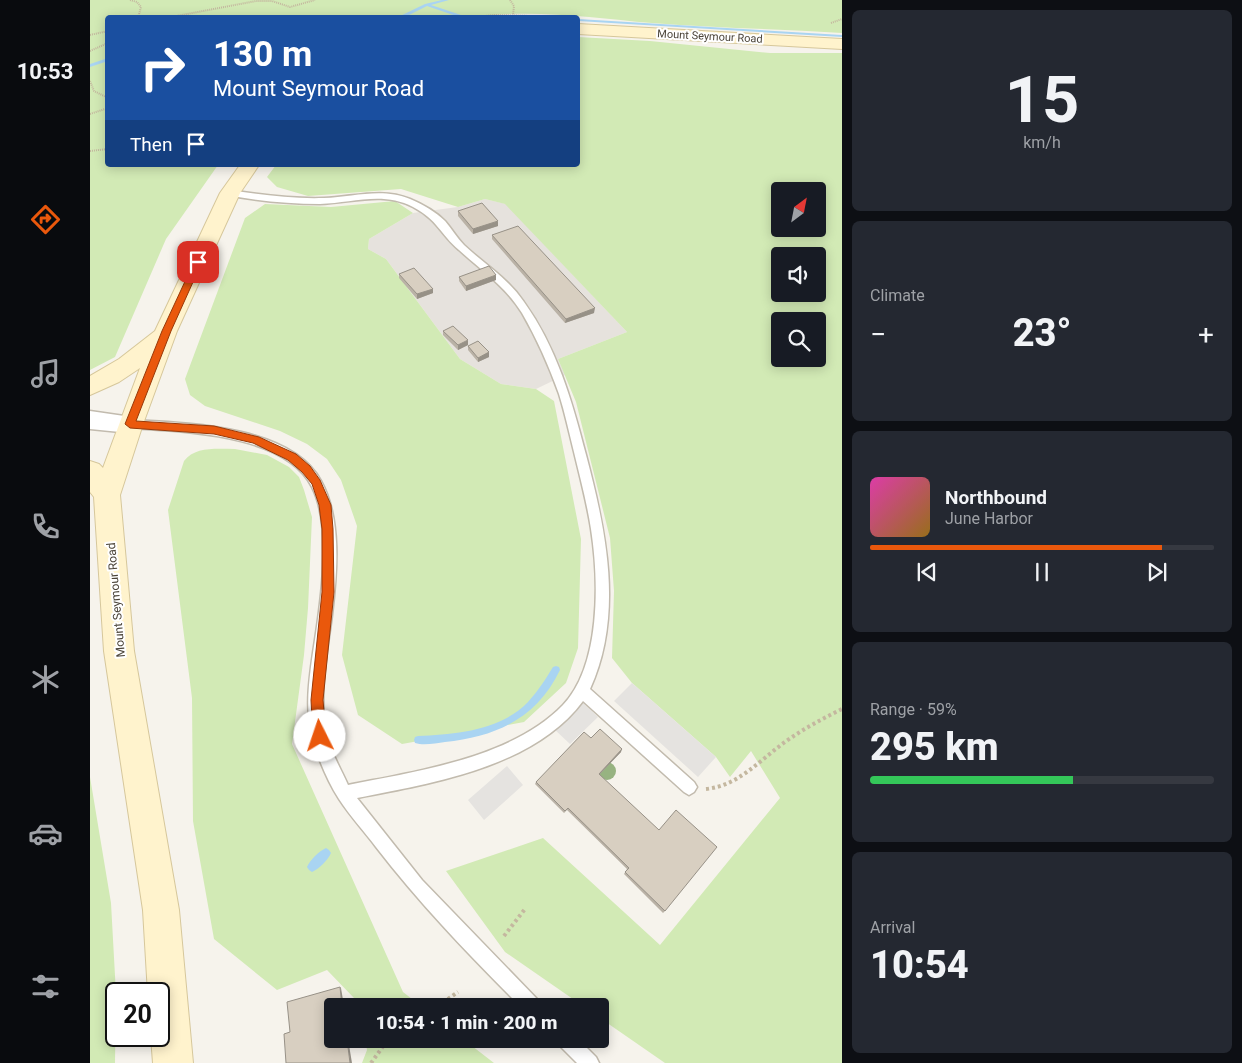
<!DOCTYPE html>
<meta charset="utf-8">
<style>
body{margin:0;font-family:Roboto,sans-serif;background:#242831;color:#f1f3f6;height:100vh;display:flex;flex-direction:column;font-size:19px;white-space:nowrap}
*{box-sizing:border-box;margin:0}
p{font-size:16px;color:#9ea1a6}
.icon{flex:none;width:28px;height:28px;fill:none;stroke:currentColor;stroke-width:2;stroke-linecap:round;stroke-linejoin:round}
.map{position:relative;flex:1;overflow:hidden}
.panel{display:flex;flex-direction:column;gap:10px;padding:10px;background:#0d0f14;width:400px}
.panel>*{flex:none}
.guide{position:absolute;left:15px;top:15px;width:475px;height:152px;border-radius:5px;box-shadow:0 2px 12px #0003;background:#1a4fa0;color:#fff;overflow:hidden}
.needle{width:32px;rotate:32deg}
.fabs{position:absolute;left:681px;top:182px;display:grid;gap:10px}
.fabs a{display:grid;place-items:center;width:55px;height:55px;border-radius:5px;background:#171b24;box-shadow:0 2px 12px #0003;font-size:25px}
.speed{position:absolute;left:15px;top:982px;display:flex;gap:10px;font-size:25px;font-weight:700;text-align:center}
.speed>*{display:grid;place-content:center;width:65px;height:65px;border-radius:50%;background:#171b24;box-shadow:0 2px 12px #0003;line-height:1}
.speed .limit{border:2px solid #111;border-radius:8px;background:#fff;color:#111}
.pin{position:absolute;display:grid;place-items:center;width:42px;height:42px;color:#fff;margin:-21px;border-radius:10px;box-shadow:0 2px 8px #0006}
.me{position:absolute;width:55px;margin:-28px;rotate:356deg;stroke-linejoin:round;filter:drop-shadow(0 0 4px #0008)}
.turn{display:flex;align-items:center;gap:18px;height:105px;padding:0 25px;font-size:22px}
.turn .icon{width:65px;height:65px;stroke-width:2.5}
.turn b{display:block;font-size:35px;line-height:42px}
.then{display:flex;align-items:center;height:48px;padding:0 25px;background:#0003;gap:10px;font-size:19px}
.big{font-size:38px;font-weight:800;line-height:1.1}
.panel .widget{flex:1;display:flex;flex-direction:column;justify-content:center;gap:8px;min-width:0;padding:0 18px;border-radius:8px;background:#242831}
.panel .dial{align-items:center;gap:0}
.dial b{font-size:65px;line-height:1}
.song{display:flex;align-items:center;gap:15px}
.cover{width:60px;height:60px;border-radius:8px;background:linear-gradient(135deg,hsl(320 70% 55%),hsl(40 70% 35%))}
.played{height:5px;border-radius:2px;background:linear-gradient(90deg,#ea580c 85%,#363941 85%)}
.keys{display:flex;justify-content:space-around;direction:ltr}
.heat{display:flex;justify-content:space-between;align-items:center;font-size:28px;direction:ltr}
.charge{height:8px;border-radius:4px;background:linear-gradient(90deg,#34c759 59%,#363941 0)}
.trip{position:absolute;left:234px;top:998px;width:285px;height:50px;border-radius:5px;background:#171b24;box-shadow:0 2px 12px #0003;font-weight:800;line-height:50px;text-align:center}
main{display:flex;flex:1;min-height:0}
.menu{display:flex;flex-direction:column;width:90px;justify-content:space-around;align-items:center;background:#090b0e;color:#9ea1a6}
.menu .icon{width:35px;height:35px}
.menu .on{color:#ea580c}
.menu b{font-size:22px;color:#f1f3f6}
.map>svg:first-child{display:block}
</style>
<main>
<nav class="menu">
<b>10:53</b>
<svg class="icon on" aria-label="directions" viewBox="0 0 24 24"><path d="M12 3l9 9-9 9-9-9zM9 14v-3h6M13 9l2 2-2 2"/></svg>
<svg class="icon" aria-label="music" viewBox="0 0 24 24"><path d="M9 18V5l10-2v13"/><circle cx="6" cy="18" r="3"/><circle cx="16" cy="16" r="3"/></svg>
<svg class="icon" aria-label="phone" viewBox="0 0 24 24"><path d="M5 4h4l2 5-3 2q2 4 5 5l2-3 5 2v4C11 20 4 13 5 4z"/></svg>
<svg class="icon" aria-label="climate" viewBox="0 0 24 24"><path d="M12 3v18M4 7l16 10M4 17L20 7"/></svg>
<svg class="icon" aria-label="car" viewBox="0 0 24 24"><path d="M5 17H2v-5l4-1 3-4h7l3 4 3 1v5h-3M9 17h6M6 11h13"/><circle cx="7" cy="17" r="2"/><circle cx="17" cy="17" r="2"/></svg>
<svg class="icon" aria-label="filters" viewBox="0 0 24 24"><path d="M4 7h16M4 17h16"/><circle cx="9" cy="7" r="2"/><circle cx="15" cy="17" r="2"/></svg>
</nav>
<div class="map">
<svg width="752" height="1063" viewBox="0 0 752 1063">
<rect width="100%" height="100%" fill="#f6f3ec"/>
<path fill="#e6e2dd" d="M395 199 416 204 537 332 468 359 475 375 446 389 411 384 370 359 296 259 278 249 279 239 323 213 368 207Z"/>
<path fill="#d2eab5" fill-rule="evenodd" d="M0 0H752V33C689 29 625 28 562 23 502 18 439 8 380 18H18V165H128L76 239 25 357 0 370Z
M488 37 560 41 680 53H752V1063H575L510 1018V1006H493L415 952 356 871 453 838 570 945 690 798 661 751 640 777 626 757 542 683 522 658 524 591 520 538 486 402 468 359 537 332 415 204 395 199 368 207 311 189 218 196 187 187 177 177 186 165H488ZM690 191H728V229H690ZM690 256H728V294H690ZM690 321H728V359H690Z
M305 201 323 213 279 239 278 249 296 259 370 359 411 384 446 389 464 401 491 539 488 648 476 683 434 722 312 744 268 715 252 655 267 526 251 480 237 459 217 444 190 431 115 406 100 395 95 379 155 218 175 204 241 207Z
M145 449 177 455 199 467 209 477 214 490 222 517 218 608 214 655 202 744 313 992 331 1006H266L264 998 237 970 187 990 124 939 103 821 102 698 78 510 94 461C105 446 128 449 145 449Z
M0 777 21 903 26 994 25 1063H0Z
M275 1039H373L404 1063H272L277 1050Z"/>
<path fill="#e5e3e0" d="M542 683 626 757 608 777 524 701Z
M492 702 508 717 480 744 464 729Z
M417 766 433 785 394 820 378 800Z"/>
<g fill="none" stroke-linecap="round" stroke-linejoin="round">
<path fill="#a9d4f2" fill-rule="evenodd" d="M352 0H359L341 5 380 18H372L337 6 313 18H306L335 4Z
M409 17H454L456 18H407Z
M488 19 752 35V37L488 21Z
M18 58V61L0 67V64Z
M466 666 469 667 470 670C447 718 406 737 355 742 346 743 334 746 325 743L324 740 325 737 328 736C366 734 410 731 438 702 448 691 455 680 463 667Z
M236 848 239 850 241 853C238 860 229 869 222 872L219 870 217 867C220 860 229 851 236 848Z"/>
<g stroke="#c2bbae" stroke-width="3">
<path id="lane" d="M140 190C171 195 203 199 234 198 263 197 292 187 320 199 332 204 346 212 355 221 362 229 367 238 374 245 394 264 418 278 434 302 467 348 482 401 496 455 516 530 534 615 500 689L604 782 607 787 604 792 599 795 594 792 493 701C444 767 343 783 267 798L332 880 448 1000 451 1006H430C379 955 330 904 286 847 274 831 260 816 249 799 238 782 229 760 223 741 213 707 221 667 226 633 232 593 241 524 222 487 195 433 93 432 40 428L34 424 40 420C95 423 201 425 231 481 252 519 247 573 242 615 237 654 228 697 237 736 241 753 251 769 258 785 327 771 422 758 473 705 511 665 509 580 501 529 497 503 490 477 484 452 479 432 475 413 469 394 459 366 447 339 432 313 416 287 391 270 369 250 350 234 348 220 323 207 293 191 262 203 230 204 199 204 167 201 137 195L136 193Z
M466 1039H488L506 1057 509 1063H487L469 1045Z"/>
</g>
<g stroke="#c2bbae" stroke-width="3">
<path id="street" d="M0 411 48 418 52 424 48 430 40 433 0 429Z"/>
</g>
<g stroke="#d6c79b" stroke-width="2">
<path id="secondary" d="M488 24 752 39V49L488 34Z
M150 165H169L150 193 87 331 53 424 30 495 44 651 89 910 103 1063H63L61 1036H69V994H58L53 910 14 651 4 497 0 492V461L9 464 13 468 50 368 29 382 0 395V376L29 359 65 331 130 193Z"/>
</g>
<path stroke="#c4b79f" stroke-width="2" stroke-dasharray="1 1" stroke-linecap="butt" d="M40 0 47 2 51 7 48 18
M420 0 424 6 423 15
M76 18 166 1H182L200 7 225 0
M376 18 404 15 478 17
M741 23 752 19
M0 35 18 31
M0 51 18 43
M0 81 4 91 18 98
M0 114 18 108
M0 151 18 149"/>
<path stroke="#c4b79f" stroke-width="4" stroke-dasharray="3 3" stroke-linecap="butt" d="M616 789C648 786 670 760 695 742 713 729 732 719 752 709
M414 936 435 909
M348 1006 368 992
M272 1039 297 1041 300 1039
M281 1063 297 1041"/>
<use href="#lane" fill="#fff" fill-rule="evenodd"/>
<use href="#street" fill="#fff" fill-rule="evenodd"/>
<use href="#secondary" fill="#fff3cd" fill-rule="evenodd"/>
</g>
<circle fill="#97b381" cx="517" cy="771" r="9"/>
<path fill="#bab2a6" d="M368 211 408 226 383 234 368 216Z
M402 235 504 313 475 323 402 239Z
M309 274 343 293 327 299 309 278Z
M369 277 406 280 376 291 369 281Z
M353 331 378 345 368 350 353 335Z
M378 346 399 352V357L388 362 378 350Z
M501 738 531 752 509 775 575 911 573 913 534 874 537 869 477 810 474 813 445 784 446 782Z"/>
<path fill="#979187" d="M408 221V226L383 234V229Z
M406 275V280L376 291V286Z
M343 289V293L327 299V294Z
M505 308 504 313 475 323 476 319Z
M378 340V345L368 350V345Z
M399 352V357L388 362V358Z
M532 749 531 752 507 777 509 774Z
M250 987 251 988 254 1006H252Z
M257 1039H258L262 1063H260Z"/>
<path fill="#d8cfc1" stroke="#979187" d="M392 203 408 221 383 229 368 211Z
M428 226 505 308 476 319 402 235Z
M399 266 406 275 376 286 369 277Z
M324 268 343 289 327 294 309 274Z
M363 326 378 340 368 345 353 331Z
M388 341 399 352 388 358 378 346Z
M510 729 532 749 509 774 569 830 586 810 627 847 575 911 535 872 539 868 478 808 475 811 446 782 494 732 501 738Z
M250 987 252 1006H242V1039H257L260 1063H196L194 1034 200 1032 197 1002Z"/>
<path fill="#ea580c" stroke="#983908" d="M108 259 112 262 81 331 46 421 124 426 169 437 206 454 220 466 230 480 241 505 243 529 244 592 233 700 236 736 234 740 230 742 225 740 223 736 221 700 232 592V529L229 505 222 484 212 472 198 460 163 443 124 434 40 428 35 424 72 331 104 262Z"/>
<g text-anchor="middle" stroke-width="4" stroke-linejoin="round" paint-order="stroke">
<g font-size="11" fill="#4b4439" stroke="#fff">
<text transform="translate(620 36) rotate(3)" y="4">Mount Seymour Road</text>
</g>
<g font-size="12" fill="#4b4439" stroke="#fff">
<text transform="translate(26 600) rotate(-95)" y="4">Mount Seymour Road</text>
</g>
</g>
</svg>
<div class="fabs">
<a><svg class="needle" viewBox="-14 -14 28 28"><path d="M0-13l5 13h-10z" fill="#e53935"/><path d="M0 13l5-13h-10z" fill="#9ea1a6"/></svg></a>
<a><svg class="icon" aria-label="sound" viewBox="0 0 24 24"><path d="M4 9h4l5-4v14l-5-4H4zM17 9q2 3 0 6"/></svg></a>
<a><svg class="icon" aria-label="search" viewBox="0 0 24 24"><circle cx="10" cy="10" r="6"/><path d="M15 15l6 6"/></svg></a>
</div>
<div class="speed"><div class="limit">20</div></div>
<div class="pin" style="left:108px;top:262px;background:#d93025"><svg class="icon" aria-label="arrive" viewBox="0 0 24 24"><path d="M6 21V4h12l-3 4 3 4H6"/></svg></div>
<svg class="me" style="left:230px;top:736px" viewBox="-20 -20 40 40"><circle r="19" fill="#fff"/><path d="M0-13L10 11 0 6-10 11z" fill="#ea580c"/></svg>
<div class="trip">10:54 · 1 min · 200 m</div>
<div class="guide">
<div class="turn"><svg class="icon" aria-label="right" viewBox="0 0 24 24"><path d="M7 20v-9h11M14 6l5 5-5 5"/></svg><div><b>130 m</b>Mount Seymour Road</div></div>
<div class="then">Then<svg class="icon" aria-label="arrive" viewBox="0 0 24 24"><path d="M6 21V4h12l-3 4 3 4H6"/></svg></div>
</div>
</div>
<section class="panel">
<div class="widget dial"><b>15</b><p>km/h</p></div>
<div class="widget"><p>Climate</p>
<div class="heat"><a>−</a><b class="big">23°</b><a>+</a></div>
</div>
<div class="widget">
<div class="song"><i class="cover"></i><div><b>Northbound</b><p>June Harbor</p></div></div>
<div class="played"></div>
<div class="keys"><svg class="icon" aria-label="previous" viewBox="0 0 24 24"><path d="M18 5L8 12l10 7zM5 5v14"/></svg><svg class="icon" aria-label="pause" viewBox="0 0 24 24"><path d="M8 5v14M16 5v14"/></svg><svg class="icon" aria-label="next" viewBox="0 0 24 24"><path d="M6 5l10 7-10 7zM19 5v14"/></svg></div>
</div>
<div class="widget"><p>Range · 59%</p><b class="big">295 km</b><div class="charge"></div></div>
<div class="widget"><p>Arrival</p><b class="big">10:54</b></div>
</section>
</main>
